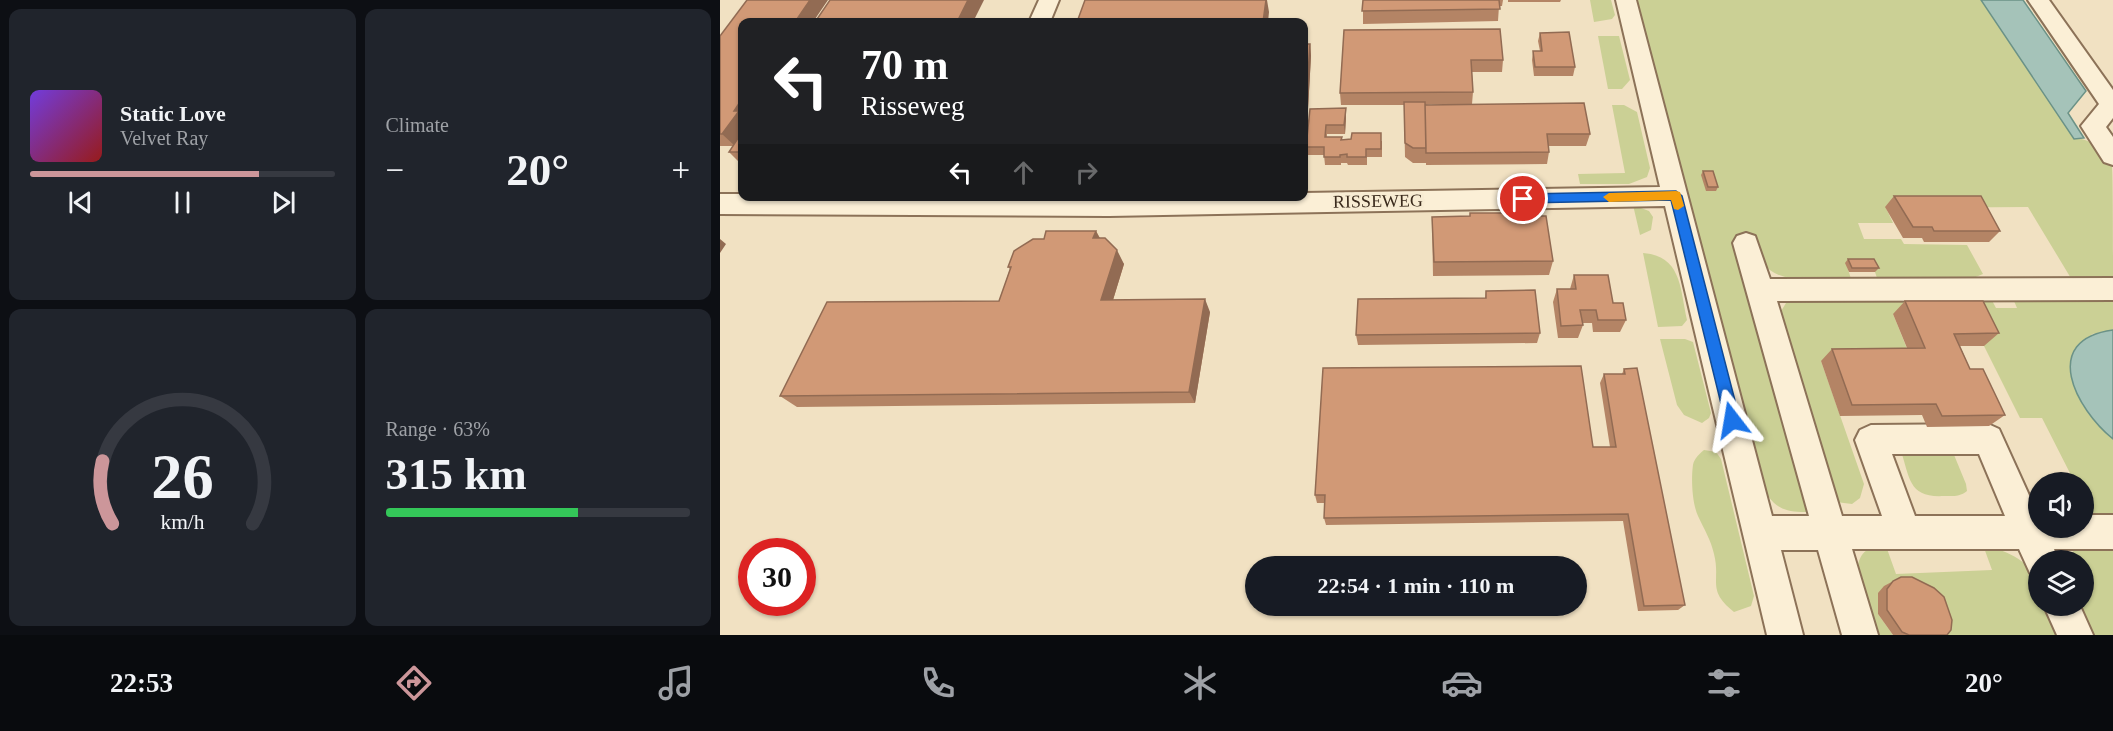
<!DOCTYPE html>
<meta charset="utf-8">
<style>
body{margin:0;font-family:Georgia,serif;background:#20242c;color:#f1f3f6;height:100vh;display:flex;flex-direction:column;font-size:22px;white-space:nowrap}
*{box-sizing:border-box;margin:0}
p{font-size:20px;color:#9ea1a6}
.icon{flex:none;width:33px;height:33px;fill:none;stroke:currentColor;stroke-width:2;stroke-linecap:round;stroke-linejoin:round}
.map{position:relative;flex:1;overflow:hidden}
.panel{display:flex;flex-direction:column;gap:9px;padding:9px;background:#0d0f14;width:720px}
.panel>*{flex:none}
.banner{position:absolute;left:18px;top:18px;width:570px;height:183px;border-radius:12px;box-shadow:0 2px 4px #0004;background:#202124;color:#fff;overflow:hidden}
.fabs{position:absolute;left:1308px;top:472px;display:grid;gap:12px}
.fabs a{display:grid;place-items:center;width:66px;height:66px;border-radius:50%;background:#171b24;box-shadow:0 2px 4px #0004;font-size:30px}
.speed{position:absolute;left:18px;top:538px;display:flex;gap:12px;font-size:30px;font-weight:700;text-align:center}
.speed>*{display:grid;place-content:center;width:78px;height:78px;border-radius:50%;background:#171b24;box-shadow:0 2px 4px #0004;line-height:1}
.speed .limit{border:9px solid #d22;background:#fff;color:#111}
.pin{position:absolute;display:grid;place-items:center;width:51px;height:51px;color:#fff;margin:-26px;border:3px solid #fff;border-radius:50%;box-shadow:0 2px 6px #0007}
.me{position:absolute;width:66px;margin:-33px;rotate:346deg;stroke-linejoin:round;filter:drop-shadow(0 0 4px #0008)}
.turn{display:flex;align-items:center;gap:21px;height:126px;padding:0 24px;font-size:27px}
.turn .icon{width:78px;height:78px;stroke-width:2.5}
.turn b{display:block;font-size:42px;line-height:51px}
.lanes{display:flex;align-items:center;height:57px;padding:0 24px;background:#0003;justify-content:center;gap:30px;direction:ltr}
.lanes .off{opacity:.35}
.big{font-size:45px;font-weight:700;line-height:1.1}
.panel .tile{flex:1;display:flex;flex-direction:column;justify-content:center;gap:9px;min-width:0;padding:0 21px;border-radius:12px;background:#20242c}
.panel .dial{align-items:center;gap:0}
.dial svg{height:156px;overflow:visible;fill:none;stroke:#363941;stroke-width:7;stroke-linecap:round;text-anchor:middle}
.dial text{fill:#f1f3f6;stroke:none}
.song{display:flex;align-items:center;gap:18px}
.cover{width:72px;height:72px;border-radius:9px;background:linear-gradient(135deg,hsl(260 70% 55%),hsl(0 70% 35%))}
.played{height:6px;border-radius:3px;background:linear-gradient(90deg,#cc969a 75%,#363941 75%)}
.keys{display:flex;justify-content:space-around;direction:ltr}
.heat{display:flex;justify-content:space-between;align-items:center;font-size:33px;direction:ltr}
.charge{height:9px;border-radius:4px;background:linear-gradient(90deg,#34c759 63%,#363941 0)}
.panel .tiles{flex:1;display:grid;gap:9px;grid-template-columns:repeat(2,1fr)}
.trip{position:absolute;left:525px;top:556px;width:342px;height:60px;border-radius:30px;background:#171b24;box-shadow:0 2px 4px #0004;font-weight:700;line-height:60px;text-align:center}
.menu{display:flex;height:96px;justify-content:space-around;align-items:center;background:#090b0e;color:#9ea1a6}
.menu .icon{width:42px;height:42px}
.menu .active{color:#cc969a}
.menu b{font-size:27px;color:#f1f3f6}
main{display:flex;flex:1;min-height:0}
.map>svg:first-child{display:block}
</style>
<main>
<section class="panel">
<div class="tiles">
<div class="tile">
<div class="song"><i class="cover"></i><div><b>Static Love</b><p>Velvet Ray</p></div></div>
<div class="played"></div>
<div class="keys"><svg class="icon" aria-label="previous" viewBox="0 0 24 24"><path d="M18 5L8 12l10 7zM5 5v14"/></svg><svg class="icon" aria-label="pause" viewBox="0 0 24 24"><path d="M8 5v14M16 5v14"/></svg><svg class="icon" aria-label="next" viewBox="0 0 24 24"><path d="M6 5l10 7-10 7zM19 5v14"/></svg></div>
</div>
<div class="tile"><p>Climate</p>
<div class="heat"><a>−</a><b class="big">20°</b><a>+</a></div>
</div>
<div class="tile dial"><svg viewBox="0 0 100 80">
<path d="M14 69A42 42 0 1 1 86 69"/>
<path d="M14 69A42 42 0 0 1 9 37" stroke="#cc969a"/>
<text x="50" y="56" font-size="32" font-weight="700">26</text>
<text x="50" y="72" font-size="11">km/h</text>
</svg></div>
<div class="tile"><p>Range · 63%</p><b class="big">315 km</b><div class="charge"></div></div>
</div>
</section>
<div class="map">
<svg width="1393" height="635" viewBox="0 0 1393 635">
<rect width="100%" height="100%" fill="#f1e1c2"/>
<path fill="#cbd095" d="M870 0H891L895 15 892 19 874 22Z
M913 0H1261L1354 138C1372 139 1384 150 1392 167 1393 177 1393 261 1393 279L1352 280 1308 207 1166 208 1173 223H1138L1144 239H1181L1184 244 1247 245 1263 274 1246 281H1158L1155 272 1126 263 1132 282C1109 281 1056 286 1043 262 1039 253 1037 243 1034 234H1018L1094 512C1075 512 1060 513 1048 496L956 168Z
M878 36H899L910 80 902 89H888Z
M892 105H904L917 112 930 168 927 177 909 184H860L858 174 905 173Z
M913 205 929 211 933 217 931 230 920 235Z
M923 253C962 256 960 289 967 320L962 326 938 327Z
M1268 293 1276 308H1297L1291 294 1393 293V330L1372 334 1350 368C1354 399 1371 419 1393 439V522H1364V483H1355L1322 418H1300L1248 314H1173L1192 361H1101L1144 484 1140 498 1132 504 1116 502 1057 318 1066 303 1077 298Z
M940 339H965L973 342 991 413 989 418 982 423 964 415 957 405Z
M984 450 996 452 1001 459 1034 596 1031 606 1014 612C986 590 1001 581 994 554 991 540 984 529 978 516 972 503 971 478 973 465 974 459 979 454 984 450Z
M1232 450 1246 484 1247 491C1240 497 1232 496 1224 496 1189 498 1190 479 1181 451Z
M1393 544V635H1363L1349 606H1364V561H1345C1356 542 1374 545 1393 544Z
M1263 545C1283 549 1311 561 1318 582 1321 588 1318 599 1318 606H1330L1342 635H1220L1158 593V614L1173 635H1151C1144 606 1117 544 1166 546L1176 574 1272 570Z"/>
<path fill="#a5c3b9" stroke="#6b9287" stroke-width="1.5" d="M1261 0H1303L1366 91 1348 113 1364 138 1354 139Z
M1393 330V439C1356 409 1319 340 1393 330Z"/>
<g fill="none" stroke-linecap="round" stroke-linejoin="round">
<g stroke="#8c7258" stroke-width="4">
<path id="minor" d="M319 0H339L330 22H309Z
M896 0H916L1052 516H1089L1013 243 1017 236 1026 233 1035 236 1050 279 1393 278V300L1057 301 1122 516H1162L1135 440 1140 430 1151 425 1268 424 1279 429 1318 515V528H1364V515H1393V549H1334L1339 561H1318V577L1310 573 1299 549H1132L1158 635H1122L1098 550H1061L1083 635H1047L945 206 389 216 0 214V194H22V196H584V193L940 187ZM1172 454H1259L1285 516H1195Z
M1308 0H1329L1393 90V118L1386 127 1393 137V165L1384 162 1361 126 1379 104Z
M1324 606H1360L1373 635H1337Z"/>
</g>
<use href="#minor" fill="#fbefd6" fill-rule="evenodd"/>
</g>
<path fill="#b48465" d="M643 0H783L782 6H779L778 21 643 24Z
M788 0H841L840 2H788Z
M22 22V165L9 152 13 146H0V36Z
M624 30 783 60 782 72H752L753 92 752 104H705L870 134 866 146H828L829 152 827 164 706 165V163H693L685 157 684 105H621L620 93Z
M820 33 855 67 853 76H814L812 60 813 51H820L818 41Z
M584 44H590L591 56 586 142 626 108V117L625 134H607V137L622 140 662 141V157H647V165H628L627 163H621V165H605L604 155H587L586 145H584Z
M983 171 998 187 996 191H986L981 175Z
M1174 196 1280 231 1269 242H1204L1202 238H1183L1165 207Z
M789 216 833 261 829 275 713 276 712 217Z
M376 231 380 238 404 264 393 300 490 312 475 403 77 407 60 396 279 301 290 269 288 267 324 239Z
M1128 259 1159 268 1155 272H1129L1125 263Z
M854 275 893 303 906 320 900 332H873L872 323H862L863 325 858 338H838L833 302 837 289H850Z
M766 291 820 333 817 343 638 345 636 335 765 298Z
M1185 301 1279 333 1264 346H1240L1250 369 1285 415 1269 426 1207 427 1202 415 1120 416 1101 361 1112 349 1187 348 1173 314Z
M904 369 965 605 958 610 918 611 903 521 606 525 604 518 605 503H597L595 495 873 447H890L880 383 884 374H902Z
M1181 577 1227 635H1173L1158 614V593L1164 586Z"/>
<path fill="#926b53" d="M90 0H108L93 22H75Z
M248 0H264L253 22H237Z
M546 0H547L549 12 548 22H543Z
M590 44 591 56 586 145 584 133Z
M22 99V134L15 146 2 134 14 111Z
M626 108V117L625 134 624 125Z
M376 231 383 245 373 238Z
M0 239 6 244 0 253Z
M397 250 404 264 389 313 381 300Z
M485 299 490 312 475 403 469 392Z"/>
<path fill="#d19976" stroke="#926b53" stroke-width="1.5" d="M27 0H90L75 22H22V99L14 111H19L2 134H0V36Z
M110 0H248L237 22H95Z
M365 0H546L543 22H357Z
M643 0H779L780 9 642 11Z
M780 29 783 60H751L753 92 620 93 624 30Z
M849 32 855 67H815L813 51H822L820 33Z
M584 44H590L584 133Z
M684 102H705L706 148H693L685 143Z
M864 103 870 134H827L829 152 706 153 705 105Z
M626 108 624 125H606L605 137H622L621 140 631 139 632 133H661V149H646V157H627V154L620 155V157H604V147H586L590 109Z
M22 132V152H9Z
M983 171H993L998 187H988Z
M1174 196H1261L1280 231H1214L1212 227H1193Z
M750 213H788L789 216H826L833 261 714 262 712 217 750 216Z
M326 231H376L373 238H385L397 250 381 300 485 299 469 392 60 396 107 302 279 301 291 267H288L294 251 313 239H324Z
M1128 259H1154L1159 268H1132Z
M854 275H888L893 303H903L906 320H878L876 310H860L863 325 841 326 837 289H856Z
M815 290 820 333 636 335 638 299 766 298V291Z
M1185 301H1263L1279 333 1234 334 1250 369H1263L1285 415 1222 416 1216 404 1132 405 1112 349 1205 348Z
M861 366 873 447H896L884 374H905L904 369 917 368 965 605 924 606 908 514 604 518 605 495H595L603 368Z
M1181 577H1192L1214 588 1224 597 1232 620 1231 630 1227 635H1189L1182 632 1167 610V589L1173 581Z"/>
<path fill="#1a73e8" stroke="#114b97" stroke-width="1.5" d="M956 191 962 196 1020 420 1018 425 1012 427 1007 425 1005 420 951 200 803 203 797 199 803 194Z"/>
<path fill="#f59e0b" d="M956 191 960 192 964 206 958 210 954 209 951 200 889 202 883 197 889 193Z"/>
<g text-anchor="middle" stroke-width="6" stroke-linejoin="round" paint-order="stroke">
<g font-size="18" fill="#3b2b1d" stroke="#f8ecd3">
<text transform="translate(658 201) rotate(-1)" y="6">RISSEWEG</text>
</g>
</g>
</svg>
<div class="fabs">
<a><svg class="icon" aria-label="sound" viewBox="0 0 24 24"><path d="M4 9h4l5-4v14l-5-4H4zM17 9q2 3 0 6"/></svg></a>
<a><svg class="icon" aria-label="layers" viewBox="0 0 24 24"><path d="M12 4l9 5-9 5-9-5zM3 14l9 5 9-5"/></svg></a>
</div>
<div class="speed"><div class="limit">30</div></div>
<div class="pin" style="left:803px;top:199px;background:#d93025"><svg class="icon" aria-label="arrive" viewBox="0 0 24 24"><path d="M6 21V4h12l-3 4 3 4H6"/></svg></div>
<svg class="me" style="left:1012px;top:420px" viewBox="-20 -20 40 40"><path d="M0-17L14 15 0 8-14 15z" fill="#1a73e8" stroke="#fff" stroke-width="4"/></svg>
<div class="trip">22:54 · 1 min · 110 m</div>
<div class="banner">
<div class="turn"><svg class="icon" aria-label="left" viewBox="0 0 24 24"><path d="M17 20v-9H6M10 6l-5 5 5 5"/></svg><div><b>70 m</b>Risseweg</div></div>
<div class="lanes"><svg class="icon" aria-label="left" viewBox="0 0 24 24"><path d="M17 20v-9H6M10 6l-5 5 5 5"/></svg><svg class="icon off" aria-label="ahead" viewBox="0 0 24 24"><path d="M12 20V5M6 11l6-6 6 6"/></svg><svg class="icon off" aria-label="right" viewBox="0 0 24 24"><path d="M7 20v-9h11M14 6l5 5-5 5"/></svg></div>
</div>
</div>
</main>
<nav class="menu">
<b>22:53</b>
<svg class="icon active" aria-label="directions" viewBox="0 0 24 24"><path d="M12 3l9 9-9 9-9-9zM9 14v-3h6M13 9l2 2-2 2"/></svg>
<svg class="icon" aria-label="music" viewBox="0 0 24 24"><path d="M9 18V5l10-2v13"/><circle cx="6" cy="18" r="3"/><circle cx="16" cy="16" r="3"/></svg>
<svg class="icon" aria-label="phone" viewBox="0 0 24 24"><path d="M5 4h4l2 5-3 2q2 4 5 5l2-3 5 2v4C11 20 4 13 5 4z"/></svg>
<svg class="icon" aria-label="climate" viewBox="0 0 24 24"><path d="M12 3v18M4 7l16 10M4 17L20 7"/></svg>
<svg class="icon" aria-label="car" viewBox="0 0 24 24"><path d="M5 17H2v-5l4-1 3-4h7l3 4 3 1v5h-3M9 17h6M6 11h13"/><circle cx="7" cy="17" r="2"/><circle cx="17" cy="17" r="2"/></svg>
<svg class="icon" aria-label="filters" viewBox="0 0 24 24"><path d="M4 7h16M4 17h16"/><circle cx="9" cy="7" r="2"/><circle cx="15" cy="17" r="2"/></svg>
<b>20°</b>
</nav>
